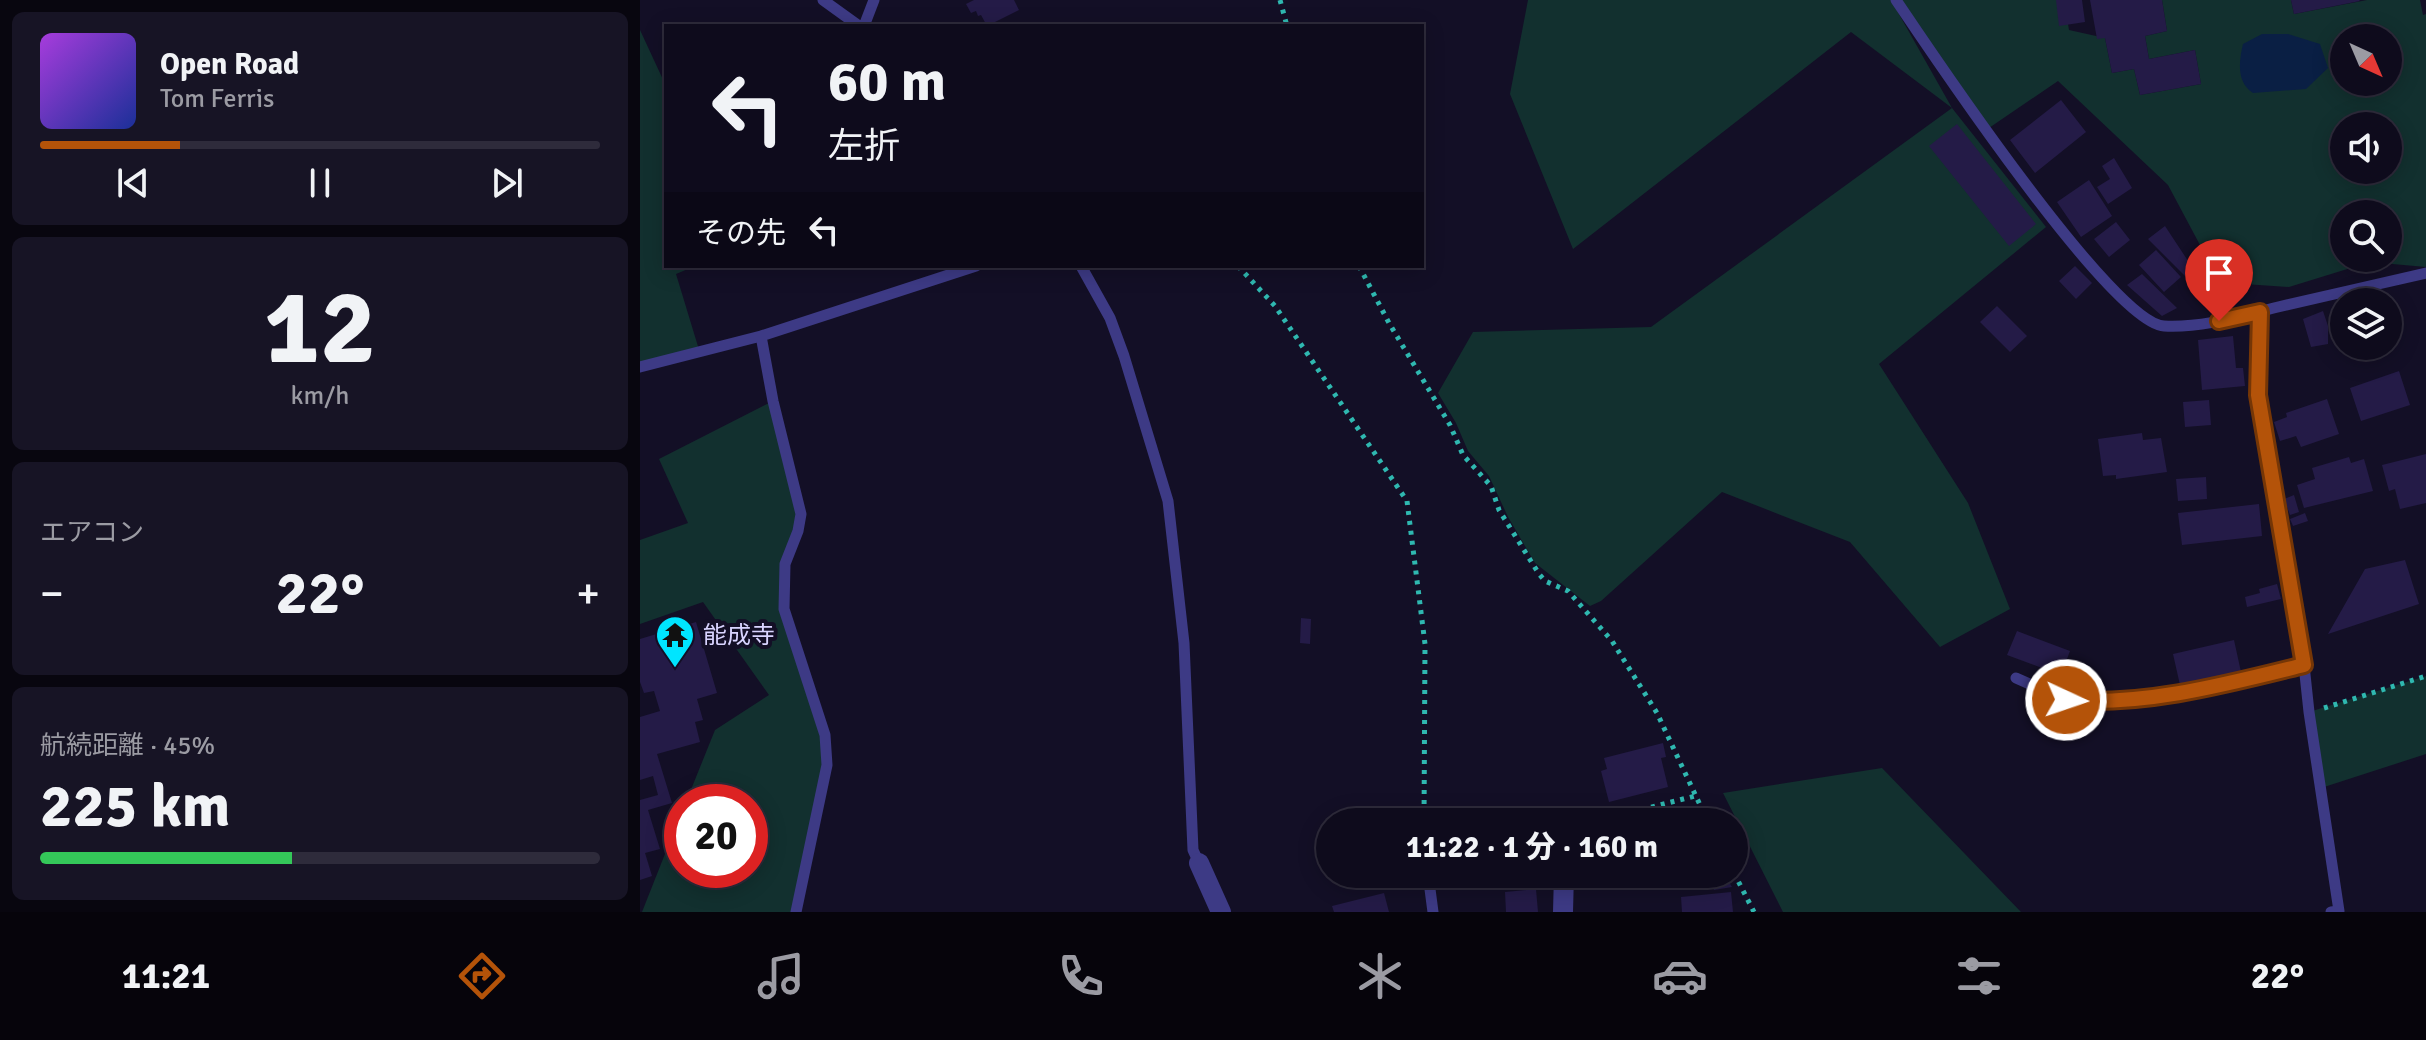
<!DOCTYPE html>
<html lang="ja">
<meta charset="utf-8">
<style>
body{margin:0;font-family:Signika,"Noto Sans JP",sans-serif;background:#171425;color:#f1f3f6;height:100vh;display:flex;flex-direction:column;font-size:30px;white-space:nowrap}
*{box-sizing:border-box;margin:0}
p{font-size:26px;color:#9b9ba3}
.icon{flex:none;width:44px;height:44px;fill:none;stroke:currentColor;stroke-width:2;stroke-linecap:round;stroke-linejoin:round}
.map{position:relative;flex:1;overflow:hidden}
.sheet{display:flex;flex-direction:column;gap:12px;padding:12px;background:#08060f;width:640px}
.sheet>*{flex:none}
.hud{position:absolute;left:24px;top:24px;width:760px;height:244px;border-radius:0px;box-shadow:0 4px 20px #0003,0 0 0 2px #2e2b3b;background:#0e0b1c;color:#f1f3f6;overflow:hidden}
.needle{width:52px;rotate:136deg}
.buttons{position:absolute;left:1690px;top:24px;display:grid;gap:16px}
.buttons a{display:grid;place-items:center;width:72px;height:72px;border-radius:50%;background:#0e0b1c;box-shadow:0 4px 20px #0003,0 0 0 2px #2e2b3b;font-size:40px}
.speed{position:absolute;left:24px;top:784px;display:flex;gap:16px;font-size:40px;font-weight:700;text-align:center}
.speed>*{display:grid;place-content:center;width:104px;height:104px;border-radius:50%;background:#0e0b1c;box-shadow:0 4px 20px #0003,0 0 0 2px #2e2b3b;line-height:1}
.speed .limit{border:12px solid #d22;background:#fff;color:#111}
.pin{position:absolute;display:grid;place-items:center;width:68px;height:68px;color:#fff;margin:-82px -34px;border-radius:50% 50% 50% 0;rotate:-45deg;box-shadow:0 0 8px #0007}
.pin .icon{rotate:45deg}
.me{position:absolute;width:88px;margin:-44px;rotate:93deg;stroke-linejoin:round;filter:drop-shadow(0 0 6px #0008)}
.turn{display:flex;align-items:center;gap:28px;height:168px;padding:0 32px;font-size:36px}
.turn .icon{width:104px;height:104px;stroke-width:2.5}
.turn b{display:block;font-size:56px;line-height:68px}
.then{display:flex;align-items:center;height:76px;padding:0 32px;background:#0003;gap:16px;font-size:30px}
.big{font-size:60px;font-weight:800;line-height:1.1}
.sheet .tile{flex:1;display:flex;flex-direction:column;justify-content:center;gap:12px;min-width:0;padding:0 28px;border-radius:12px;background:#171425}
.sheet .dial{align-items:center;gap:0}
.dial b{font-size:104px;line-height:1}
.song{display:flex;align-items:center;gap:24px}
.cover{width:96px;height:96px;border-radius:12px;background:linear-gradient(135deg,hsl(280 70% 55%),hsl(230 70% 35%))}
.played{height:8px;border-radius:4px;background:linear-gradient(90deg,#b45309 25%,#2e2b3b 25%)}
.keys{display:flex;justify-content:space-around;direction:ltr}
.heat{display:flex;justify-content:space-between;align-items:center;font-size:44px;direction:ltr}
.charge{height:12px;border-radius:6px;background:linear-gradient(90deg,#34c759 45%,#2e2b3b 0)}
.trip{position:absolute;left:676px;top:808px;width:432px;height:80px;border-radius:40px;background:#0e0b1c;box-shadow:0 4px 20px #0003,0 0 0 2px #2e2b3b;font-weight:800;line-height:80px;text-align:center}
.menu{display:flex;height:128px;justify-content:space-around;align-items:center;background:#06040b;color:#9b9ba3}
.menu .icon{width:56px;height:56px}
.menu .selected{color:#b45309}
.menu b{font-size:36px;color:#f1f3f6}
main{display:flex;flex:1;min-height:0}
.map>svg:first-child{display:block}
</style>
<main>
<section class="sheet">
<div class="tile">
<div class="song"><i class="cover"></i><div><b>Open Road</b><p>Tom Ferris</p></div></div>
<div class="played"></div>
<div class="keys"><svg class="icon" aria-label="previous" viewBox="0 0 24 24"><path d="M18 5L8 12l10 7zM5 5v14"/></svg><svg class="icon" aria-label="pause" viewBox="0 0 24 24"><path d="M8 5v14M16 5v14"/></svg><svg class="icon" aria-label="next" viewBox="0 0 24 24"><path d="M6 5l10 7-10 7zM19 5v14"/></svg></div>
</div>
<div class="tile dial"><b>12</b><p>km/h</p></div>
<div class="tile"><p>エアコン</p>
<div class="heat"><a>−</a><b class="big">22°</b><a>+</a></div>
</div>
<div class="tile"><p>航続距離 · 45%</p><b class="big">225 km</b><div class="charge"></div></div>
</section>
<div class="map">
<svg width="1786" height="912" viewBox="0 0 1786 912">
<rect width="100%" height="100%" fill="#130f26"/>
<path fill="#12302f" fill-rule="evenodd" d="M888 0H1251L1312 108 1406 227 1239 364 1328 503 1370 609 1300 647 1210 542 1082 492 961 601 950 606 895 563 868 517 849 476 828 451 816 423 798 393 833 332 1011 327 1312 108 1211 32 933 249 870 94Z
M1256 0H1424L1429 30 1465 38 1472 73 1494 69 1500 95 1561 84 1555 50 1509 59 1505 36 1527 31 1522 0H1651L1654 14 1727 0H1780L1783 15 1786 14V267L1730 262 1649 287 1574 282 1560 245 1528 185 1418 81 1346 130ZM1704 38H1748V82H1704ZM1704 126H1748V170H1704ZM1704 214H1748V258H1704Z
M0 30 26 86V266H55L36 274 60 353 0 367Z
M133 401 161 514 145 564 144 609 161 656 187 765 156 912H2L42 811V870H110V802H46L75 730 129 695 63 602 0 624V540L48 523 19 459Z
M1786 676V754L1681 788 1669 712Z
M1242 768 1381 912H1143L1083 793Z"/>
<path fill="#0a1f44" d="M1622 34H1648L1680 44 1688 68 1666 89 1613 93C1596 82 1599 61 1603 44Z"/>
<path fill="#241b47" d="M334 0H374L379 10 347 26 341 15 338 16 336 11 331 13 326 4Z
M1416 0H1442L1445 22 1419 26Z
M1450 0H1522L1527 31 1505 36 1509 59 1555 50 1561 84 1500 95 1494 69 1472 73 1465 38 1457 39Z
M1651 0H1719L1720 1 1654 14Z
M1421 100 1446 132 1395 173 1370 140Z
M1317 124 1396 224 1369 246 1289 146Z
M1474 158 1492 188 1468 204 1457 187 1470 179 1462 166Z
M1449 180 1472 216 1441 237 1417 202Z
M1476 222 1490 240 1469 257 1454 239Z
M1525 226 1556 273 1546 277 1508 239Z
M1516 250 1541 277 1524 292 1499 265Z
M1435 266 1452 283 1436 299 1419 281Z
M1502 274 1537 308 1522 316 1487 285Z
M1357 306 1387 336 1370 352 1340 322Z
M1683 311 1688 326V344L1671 347 1663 319Z
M1593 336 1596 368H1603L1605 386 1562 390 1558 340Z
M1759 371 1770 405 1721 421 1710 388Z
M1687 399 1699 434 1661 447 1656 436 1640 441 1634 422 1647 417 1646 413Z
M1569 400 1571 425 1545 427 1543 402Z
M1502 433 1503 440 1521 438 1527 472 1476 479V475L1463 476 1458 439Z
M1786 454V503L1760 509 1755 489 1749 491 1742 465Z
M1709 457 1711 463 1724 459 1733 491 1664 508 1657 485 1675 479 1672 468Z
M1566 477 1567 499 1538 501 1536 479Z
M1654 495 1659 512 1650 515 1644 499Z
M1619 504 1622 536 1542 545 1538 513Z
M1665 513 1668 521 1653 526 1650 519Z
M1765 560 1779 604 1688 634 1725 569Z
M1637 584 1641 599 1607 607 1605 597 1620 593 1619 589Z
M661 618 671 619 670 644 660 643Z
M56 622 77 693 57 699 63 720 55 722 60 742 17 754 32 803 8 810 20 849 5 853 12 876 0 880V800L18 795 13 776 0 780V717L20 711 14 691 4 693 0 682V639Z
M1377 631 1430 651 1421 675 1367 655Z
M1594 640 1601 672 1540 685 1533 654Z
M1023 743 1026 757 1021 758 1028 787 969 802 961 771 967 769 964 758Z
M1036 874H1059L1060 881 1037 884Z
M1070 874H1084L1092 887 1074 890Z
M896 889 898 912H866L865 892Z
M1091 892 1093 912H1042L1041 897Z
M744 893 749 912H694L692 906Z"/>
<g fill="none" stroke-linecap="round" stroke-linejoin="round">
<path stroke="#2fb8b0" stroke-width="5" stroke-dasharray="4 6" stroke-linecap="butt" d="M640 0 647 26
M598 266 635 306 767 501 785 644 784 822
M719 266 749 323 810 425 823 455 851 486 859 510 899 574 905 581 928 591 972 641 1017 713 1068 822
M1684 708 1786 676
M953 822 1055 796
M1094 873 1114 912"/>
<path stroke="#3d3a85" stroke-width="11" d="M183 0 219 26
M1256 0C1291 52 1473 324 1524 326 1562 328 1601 316 1638 307 1687 296 1737 284 1786 273
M224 26 234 0
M441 266 470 318 484 356 528 501 544 643 553 850 559 863
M1620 312 1618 395 1664 665 1669 712 1699 911 1691 912
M121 336 133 401 161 514 158 531 145 564 144 609 185 735 187 765 156 912
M0 367 121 336 336 266
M1376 678 1426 700 1464 703 1576 687 1664 665
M788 874 793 912"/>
<path stroke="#3d3a85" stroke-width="20" d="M559 863 581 912
M923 912 924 874"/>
</g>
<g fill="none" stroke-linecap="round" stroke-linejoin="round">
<g stroke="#753606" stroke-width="20">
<path id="route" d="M1426 700C1506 706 1587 684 1664 665L1618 395 1620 312 1579 321"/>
</g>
<use href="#route" stroke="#b45309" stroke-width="14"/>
</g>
<defs>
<g id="temple-pin" transform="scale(2)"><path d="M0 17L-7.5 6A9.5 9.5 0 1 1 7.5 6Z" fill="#00e5ff" stroke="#130f26"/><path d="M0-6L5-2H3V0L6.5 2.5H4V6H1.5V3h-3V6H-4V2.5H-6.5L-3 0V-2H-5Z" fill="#111"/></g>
</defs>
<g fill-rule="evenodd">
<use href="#temple-pin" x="35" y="635"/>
</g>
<g text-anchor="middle" stroke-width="8" stroke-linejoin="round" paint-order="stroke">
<g font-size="24" fill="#d9d4ff" stroke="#130f26" text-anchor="start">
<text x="63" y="643">能成寺</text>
</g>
</g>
</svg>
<div class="buttons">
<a><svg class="needle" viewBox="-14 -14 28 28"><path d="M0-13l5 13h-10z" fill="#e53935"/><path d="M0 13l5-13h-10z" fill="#9b9ba3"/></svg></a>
<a><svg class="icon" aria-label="sound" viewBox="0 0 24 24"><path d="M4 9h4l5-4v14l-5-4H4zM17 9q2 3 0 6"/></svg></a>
<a><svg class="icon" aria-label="search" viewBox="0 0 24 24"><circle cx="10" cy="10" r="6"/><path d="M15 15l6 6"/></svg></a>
<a><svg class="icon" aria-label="layers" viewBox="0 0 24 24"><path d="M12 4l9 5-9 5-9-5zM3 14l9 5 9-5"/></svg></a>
</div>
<div class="speed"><div class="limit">20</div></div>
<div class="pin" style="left:1579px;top:321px;background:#d93025"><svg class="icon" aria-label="arrive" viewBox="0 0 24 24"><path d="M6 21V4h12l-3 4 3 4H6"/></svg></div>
<svg class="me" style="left:1426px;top:700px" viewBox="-20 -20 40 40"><circle r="17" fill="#b45309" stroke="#fff" stroke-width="3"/><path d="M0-11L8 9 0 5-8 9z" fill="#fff"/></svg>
<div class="trip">11:22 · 1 分 · 160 m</div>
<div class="hud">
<div class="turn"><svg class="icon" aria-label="left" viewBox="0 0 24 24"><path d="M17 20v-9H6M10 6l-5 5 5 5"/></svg><div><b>60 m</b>左折</div></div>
<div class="then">その先<svg class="icon" aria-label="left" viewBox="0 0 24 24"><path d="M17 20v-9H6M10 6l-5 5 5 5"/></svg></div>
</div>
</div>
</main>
<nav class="menu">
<b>11:21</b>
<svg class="icon selected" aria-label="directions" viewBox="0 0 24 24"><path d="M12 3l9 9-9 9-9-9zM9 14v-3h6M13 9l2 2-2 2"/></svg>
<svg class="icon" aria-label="music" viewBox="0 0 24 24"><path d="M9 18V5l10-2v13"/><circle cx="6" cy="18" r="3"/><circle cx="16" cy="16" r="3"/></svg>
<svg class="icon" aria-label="phone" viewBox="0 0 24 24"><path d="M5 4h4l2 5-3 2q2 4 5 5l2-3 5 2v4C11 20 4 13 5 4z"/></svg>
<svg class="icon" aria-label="climate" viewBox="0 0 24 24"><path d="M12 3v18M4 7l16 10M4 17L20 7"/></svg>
<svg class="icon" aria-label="car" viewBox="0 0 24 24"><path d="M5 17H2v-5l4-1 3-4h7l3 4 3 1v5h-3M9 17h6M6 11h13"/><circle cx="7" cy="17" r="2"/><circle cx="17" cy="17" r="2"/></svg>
<svg class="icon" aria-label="filters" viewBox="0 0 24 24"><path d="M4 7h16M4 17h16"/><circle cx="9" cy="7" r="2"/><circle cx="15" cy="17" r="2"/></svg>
<b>22°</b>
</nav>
